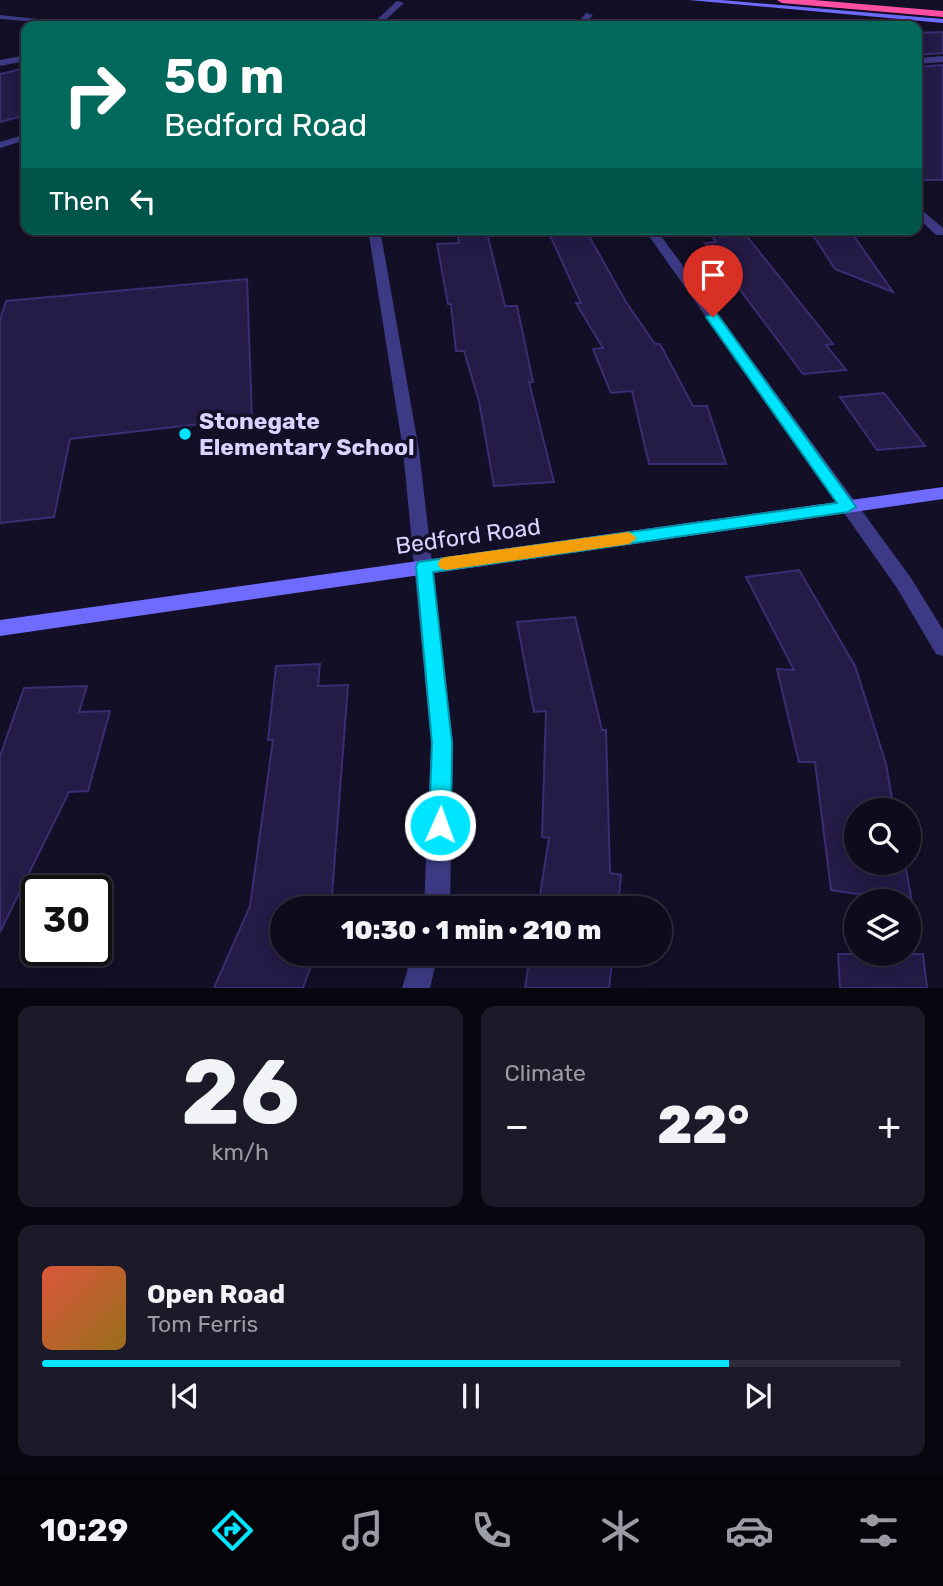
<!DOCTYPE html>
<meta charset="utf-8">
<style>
body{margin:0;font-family:Rubik,sans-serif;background:#1c1929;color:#f1f3f6;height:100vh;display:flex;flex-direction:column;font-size:26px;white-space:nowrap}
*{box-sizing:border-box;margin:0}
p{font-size:23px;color:#9b9ba3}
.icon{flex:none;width:38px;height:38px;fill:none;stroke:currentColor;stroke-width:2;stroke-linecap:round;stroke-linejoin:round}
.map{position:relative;height:988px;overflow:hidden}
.side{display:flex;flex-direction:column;gap:18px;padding:18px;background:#08060f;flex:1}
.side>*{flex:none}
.hud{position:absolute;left:21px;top:21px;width:901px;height:214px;border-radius:14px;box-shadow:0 4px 18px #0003,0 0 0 2px #2e2b3b;background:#00695c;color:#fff;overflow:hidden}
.tools{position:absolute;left:844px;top:798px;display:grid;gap:14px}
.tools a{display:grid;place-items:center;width:77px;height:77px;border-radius:50%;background:#0e0b1c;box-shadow:0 4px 18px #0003,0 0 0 2px #2e2b3b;font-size:35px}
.speed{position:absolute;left:21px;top:875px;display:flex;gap:14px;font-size:35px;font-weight:700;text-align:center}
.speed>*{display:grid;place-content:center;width:91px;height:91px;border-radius:50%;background:#0e0b1c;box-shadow:0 4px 18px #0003,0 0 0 2px #2e2b3b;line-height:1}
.speed .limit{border:4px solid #111;border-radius:10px;background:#fff;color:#111}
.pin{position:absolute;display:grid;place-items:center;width:60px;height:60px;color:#fff;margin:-72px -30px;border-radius:50% 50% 50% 0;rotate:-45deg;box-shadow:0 0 7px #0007}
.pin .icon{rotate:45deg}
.me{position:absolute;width:77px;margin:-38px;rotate:2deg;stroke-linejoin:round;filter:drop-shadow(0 0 5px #0008)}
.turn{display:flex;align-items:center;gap:24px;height:147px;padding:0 28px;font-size:32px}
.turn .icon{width:91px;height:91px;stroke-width:2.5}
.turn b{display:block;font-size:49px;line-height:60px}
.then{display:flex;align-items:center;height:66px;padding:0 28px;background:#0003;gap:14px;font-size:26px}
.big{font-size:52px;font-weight:800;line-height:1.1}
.side .card{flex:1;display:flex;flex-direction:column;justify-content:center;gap:10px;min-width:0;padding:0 24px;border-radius:14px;background:#1c1929}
.side .dial{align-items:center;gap:0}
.dial b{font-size:91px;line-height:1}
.song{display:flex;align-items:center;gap:21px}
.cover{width:84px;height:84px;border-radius:10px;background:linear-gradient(135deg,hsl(10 70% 55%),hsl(40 70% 35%))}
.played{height:7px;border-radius:4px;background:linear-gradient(90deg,#00e5ff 80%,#2e2b3b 80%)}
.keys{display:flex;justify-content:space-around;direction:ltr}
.heat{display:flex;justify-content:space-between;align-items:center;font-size:38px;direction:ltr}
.side .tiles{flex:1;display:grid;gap:18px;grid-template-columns:1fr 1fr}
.card:last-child{grid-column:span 2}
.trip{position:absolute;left:270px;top:896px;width:402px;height:70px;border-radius:35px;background:#0e0b1c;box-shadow:0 4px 18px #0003,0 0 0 2px #2e2b3b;font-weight:800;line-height:70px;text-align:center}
.menu{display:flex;height:112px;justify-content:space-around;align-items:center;background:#06040b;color:#9b9ba3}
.menu .icon{width:49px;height:49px}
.menu .active{color:#00e5ff}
.menu b{font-size:32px;color:#f1f3f6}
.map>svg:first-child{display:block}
</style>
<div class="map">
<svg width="943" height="988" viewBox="0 0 943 988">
<rect width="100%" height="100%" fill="#130f26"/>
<path fill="#241b47" stroke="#3b2d73" stroke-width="2" d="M943 32V53L917 55V33Z
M943 65V180H924L917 170V67Z
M26 68V115L0 122V74Z
M457 229H486L505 306H517L533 382H529L554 482 494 486 479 401 464 351H456L451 304H448L437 244 459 243Z
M547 229H585L626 302 655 344H660L693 406H707L726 464H649L632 391 611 393 593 349 603 348 576 303H581Z
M708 229H741L833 344 826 345 846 370 803 374 705 243 716 242Z
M809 229H849L893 292 835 269Z
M247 279 252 418 70 439 54 517 0 523V320L6 301Z
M884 393 925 446 877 450 840 397Z
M799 570 855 666 886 764 894 810H856V863H905L912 902 831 890 815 762H799L777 669 794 670 746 577Z
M575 617 602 730H606L610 873 621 875 618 908H538L549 838 542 837 546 711 534 712 517 622Z
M320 664 318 686 348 685 331 908H282V954H315L303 988H214L250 906 273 740H268L276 666Z
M87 686 79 712 110 711 88 791 69 792 0 932V756L24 688Z
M530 954H613L609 988H525Z
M838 954H923L927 988H840Z"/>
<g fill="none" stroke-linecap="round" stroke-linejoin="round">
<path fill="#3d3a85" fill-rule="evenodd" d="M397 1 404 3 379 26H370Z
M586 13 593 15 583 26H575Z
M0 15 85 24 89 26 0 19Z
M26 55V61L0 66V60Z
M943 56V62L917 64V58Z
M26 134V140L0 148V142Z
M917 206 943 228V235H936L917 217Z
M368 229H380L419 450 453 743 450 908H424L431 743 403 450Z
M644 229H656L911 578 943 630V656L936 654 897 588Z
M412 954H438L430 988H402Z"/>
<path fill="#6f6bff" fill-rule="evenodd" d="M689 0H721L943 19V23Z
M943 487V499L0 636V620Z"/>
<path fill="#ff4fa3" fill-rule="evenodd" d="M777 0H814L943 11V17L782 3Z"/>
</g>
<path fill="#00e5ff" stroke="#0095a6" stroke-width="2" d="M713 313 717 314 856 507 848 512 433 572 452 743 451 825 447 832 440 835 432 832 429 825 432 743 416 567 418 562 837 503 706 317Z"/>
<path fill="#f59e0b" d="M629 532 637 538 629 544 446 570 440 568 438 564 440 559 446 557Z"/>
<circle fill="#00e5ff" stroke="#130f26" stroke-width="2.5" cx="185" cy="434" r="7"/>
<g text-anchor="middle" stroke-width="7" stroke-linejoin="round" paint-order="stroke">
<g font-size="23" font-weight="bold" fill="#d9d4ff" stroke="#130f26" text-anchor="start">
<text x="199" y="429">Stonegate<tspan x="199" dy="26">Elementary School</tspan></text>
</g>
<g font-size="23" fill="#d9d4ff" stroke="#130f26">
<text transform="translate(468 536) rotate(-8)" y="8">Bedford Road</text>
</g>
</g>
</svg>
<div class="tools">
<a><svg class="icon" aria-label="search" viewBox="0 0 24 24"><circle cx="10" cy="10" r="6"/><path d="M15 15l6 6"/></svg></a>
<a><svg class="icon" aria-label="layers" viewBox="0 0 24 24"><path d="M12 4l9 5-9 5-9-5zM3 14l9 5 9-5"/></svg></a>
</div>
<div class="speed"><div class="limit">30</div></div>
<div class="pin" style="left:713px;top:317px;background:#d93025"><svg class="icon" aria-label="arrive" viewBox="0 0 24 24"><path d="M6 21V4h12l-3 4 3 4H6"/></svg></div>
<svg class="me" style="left:440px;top:825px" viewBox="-20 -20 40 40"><circle r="17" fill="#00e5ff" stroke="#fff" stroke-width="3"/><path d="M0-11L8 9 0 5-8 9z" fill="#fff"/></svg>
<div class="trip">10:30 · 1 min · 210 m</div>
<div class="hud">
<div class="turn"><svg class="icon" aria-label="right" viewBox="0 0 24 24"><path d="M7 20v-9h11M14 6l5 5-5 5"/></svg><div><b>50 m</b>Bedford Road</div></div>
<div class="then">Then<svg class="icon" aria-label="left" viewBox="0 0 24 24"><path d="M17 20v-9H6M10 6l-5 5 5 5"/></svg></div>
</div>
</div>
<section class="side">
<div class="tiles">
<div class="card dial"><b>26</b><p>km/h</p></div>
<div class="card"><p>Climate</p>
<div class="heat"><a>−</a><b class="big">22°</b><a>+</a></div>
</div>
<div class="card">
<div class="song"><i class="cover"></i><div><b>Open Road</b><p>Tom Ferris</p></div></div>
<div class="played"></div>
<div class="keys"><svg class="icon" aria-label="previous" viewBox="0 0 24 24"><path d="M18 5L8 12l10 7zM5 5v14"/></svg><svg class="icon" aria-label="pause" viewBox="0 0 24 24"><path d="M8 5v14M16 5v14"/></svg><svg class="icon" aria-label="next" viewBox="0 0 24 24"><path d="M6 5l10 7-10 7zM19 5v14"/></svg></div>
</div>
</div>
</section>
<nav class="menu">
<b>10:29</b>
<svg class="icon active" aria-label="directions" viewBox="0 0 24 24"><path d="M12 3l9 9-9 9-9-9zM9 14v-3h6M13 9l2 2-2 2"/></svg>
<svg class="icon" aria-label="music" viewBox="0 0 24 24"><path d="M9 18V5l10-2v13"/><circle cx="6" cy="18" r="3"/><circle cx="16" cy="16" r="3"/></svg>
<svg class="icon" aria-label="phone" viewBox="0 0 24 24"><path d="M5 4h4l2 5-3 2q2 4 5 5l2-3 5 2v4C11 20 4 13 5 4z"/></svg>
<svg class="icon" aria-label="climate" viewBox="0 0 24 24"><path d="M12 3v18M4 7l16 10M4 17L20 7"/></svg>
<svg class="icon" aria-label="car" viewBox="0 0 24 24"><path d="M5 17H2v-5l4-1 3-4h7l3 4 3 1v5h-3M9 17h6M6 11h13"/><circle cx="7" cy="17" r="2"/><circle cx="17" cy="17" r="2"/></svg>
<svg class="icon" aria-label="filters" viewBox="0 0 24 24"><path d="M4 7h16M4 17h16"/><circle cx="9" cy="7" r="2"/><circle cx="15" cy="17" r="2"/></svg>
</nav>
